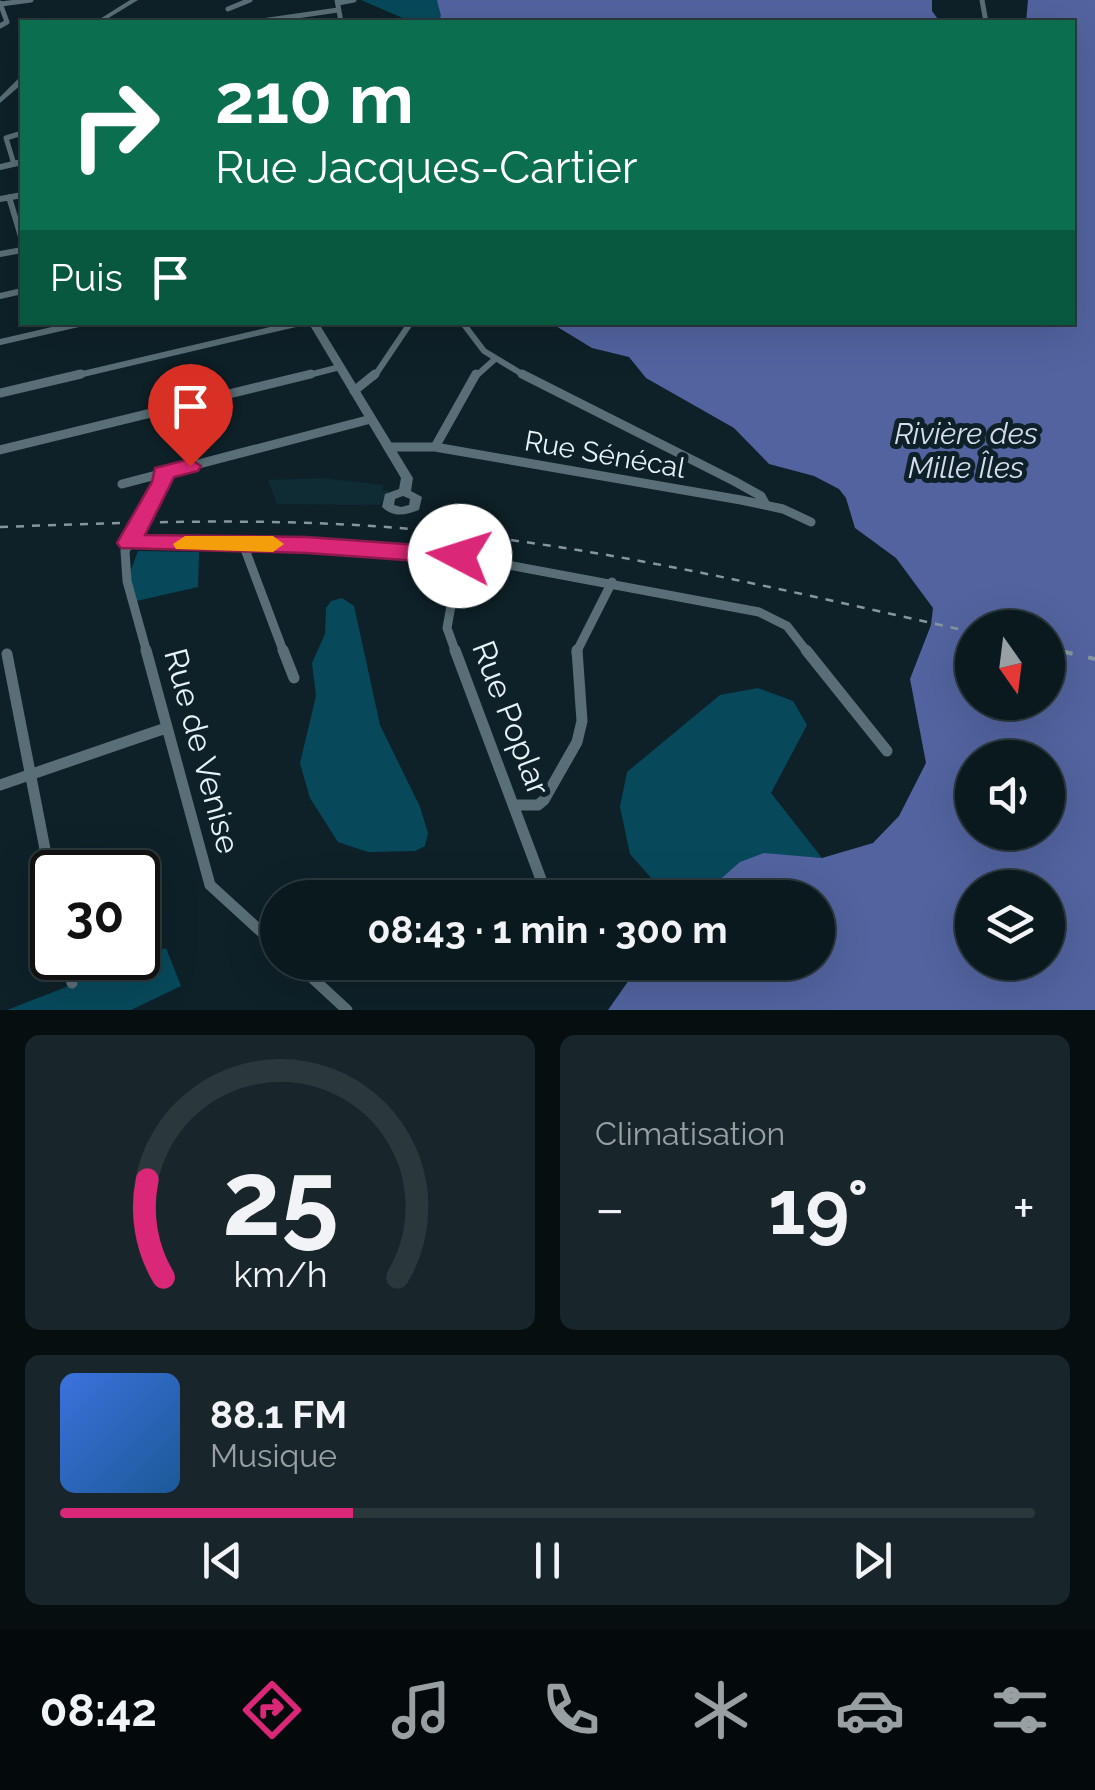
<!DOCTYPE html>
<html lang="fr">
<meta charset="utf-8">
<style>
body{margin:0;font-family:Raleway,sans-serif;background:#18262b;color:#f1f3f6;height:100vh;display:flex;flex-direction:column;font-size:38px;white-space:nowrap}
*{box-sizing:border-box;margin:0}
p{font-size:32px;color:#99a0a4}
.icon{flex:none;width:55px;height:55px;fill:none;stroke:currentColor;stroke-width:2;stroke-linecap:round;stroke-linejoin:round}
.map{position:relative;height:1010px;overflow:hidden}
.side{display:flex;flex-direction:column;gap:25px;padding:25px;background:#060e10;flex:1}
.side>*{flex:none}
.hud{position:absolute;left:20px;top:20px;width:1055px;height:305px;border-radius:0px;box-shadow:0 10px 40px #0002,0 0 0 2px #2a383c;background:#0b6e4f;color:#fff;overflow:hidden}
.needle{width:65px;rotate:166deg}
.buttons{position:absolute;left:955px;top:610px;display:grid;gap:20px}
.buttons a{display:grid;place-items:center;width:110px;height:110px;border-radius:50%;background:#0a191e;box-shadow:0 10px 40px #0002,0 0 0 2px #2a383c;font-size:50px}
.speed{position:absolute;left:30px;top:850px;display:flex;gap:20px;font-size:50px;font-weight:700;text-align:center}
.speed>*{display:grid;place-content:center;width:130px;height:130px;border-radius:50%;background:#0a191e;box-shadow:0 10px 40px #0002,0 0 0 2px #2a383c;line-height:1}
.speed .limit{border:5px solid #111;border-radius:15px;background:#fff;color:#111}
.pin{position:absolute;display:grid;place-items:center;width:85px;height:85px;color:#fff;margin:-102px -42px;border-radius:50% 50% 50% 0;rotate:-45deg;box-shadow:0 0 10px #0007}
.pin .icon{rotate:45deg}
.me{position:absolute;width:110px;margin:-55px;rotate:275deg;stroke-linejoin:round;filter:drop-shadow(0 0 8px #0008)}
.turn{display:flex;align-items:center;gap:35px;height:210px;padding:0 30px;font-size:45px}
.turn .icon{width:130px;height:130px;stroke-width:2.5}
.turn b{display:block;font-size:70px;line-height:85px}
.then{display:flex;align-items:center;height:95px;padding:0 30px;background:#0003;gap:20px;font-size:38px}
.big{font-size:75px;font-weight:700;line-height:1.1}
.side .tile{flex:1;display:flex;flex-direction:column;justify-content:center;gap:15px;min-width:0;padding:0 35px;border-radius:15px;background:#18262b}
.side .dial{align-items:center;gap:0}
.dial svg{height:260px;overflow:visible;fill:none;stroke:#2a383c;stroke-width:7;stroke-linecap:round;text-anchor:middle}
.dial text{fill:#f1f3f6;stroke:none}
.song{display:flex;align-items:center;gap:30px}
.cover{width:120px;height:120px;border-radius:15px;background:linear-gradient(135deg,hsl(220 70% 55%),hsl(210 70% 35%))}
.played{height:10px;border-radius:5px;background:linear-gradient(90deg,#db2777 30%,#2a383c 30%)}
.keys{display:flex;justify-content:space-around;direction:ltr}
.heat{display:flex;justify-content:space-between;align-items:center;font-size:55px;direction:ltr}
.side .tiles{flex:1;display:grid;gap:25px;grid-template-columns:1fr 1fr}
.tile:last-child{grid-column:span 2}
.trip{position:absolute;left:260px;top:880px;width:575px;height:100px;border-radius:50px;background:#0a191e;box-shadow:0 10px 40px #0002,0 0 0 2px #2a383c;font-weight:700;line-height:100px;text-align:center}
.tab-bar{display:flex;height:160px;justify-content:space-around;align-items:center;background:#040a0c;color:#99a0a4}
.tab-bar .icon{width:70px;height:70px}
.tab-bar .active{color:#db2777}
.tab-bar b{font-size:45px;color:#f1f3f6}
.map>svg:first-child{display:block}
</style>
<div class="map">
<svg width="1095" height="1010" viewBox="0 0 1095 1010">
<rect width="100%" height="100%" fill="#0e2128"/>
<path fill="#0f2b34" d="M321 478 384 485 382 490 389 491 380 505 277 504 268 480Z"/>
<path fill="#07495b" d="M361 0H444L448 22H412Z
M138 551 199 552 198 587 132 602 127 581Z
M342 598 354 606 380 725 420 807 428 833 425 846 415 851 368 852 338 842 310 798 300 763 316 696 312 663 325 634 326 608 331 601Z
M758 688 793 701 807 725 771 793 822 858C754 853 751 852 700 897H668L630 854 620 807 627 772 720 695Z
M166 948 181 986 131 1010H7Z"/>
<path fill="#52639f" fill-rule="evenodd" d="M437 0H932V11L940 22H438L441 16Z
M1028 0H1095V1010H608L641 963 818 962V898L700 897 740 862 764 853 822 858 873 843 899 816 926 763 910 679 931 625 933 608 896 558 855 528 846 498 839 489 814 476 769 464 734 428 646 378 629 357 592 348 551 323 1072 322V22H1026ZM972 628H1048V702H972ZM972 758H1048V832H972ZM972 888H1048V962H972Z"/>
<g fill="none" stroke-linecap="round" stroke-linejoin="round">
<path stroke="#596e76" stroke-width="5" d="M337 0 341 22
M982 0 986 22
M0 3 7 22 0 26
M338 3 354 0
M1 4 31 0
M228 9 250 0
M255 22 338 10
M11 164 22 162
M14 164 6 138 22 133"/>
<path stroke="#596e76" stroke-width="6" d="M0 167 22 162
M9 197 22 240
M0 199 22 195
M0 254 22 250
M0 296 22 291
M462 322 484 351 527 377
M0 342 87 322
M70 377 304 322
M301 377 340 367
M374 377 411 322
M475 377 495 359"/>
<path stroke="#596e76" stroke-width="9" d="M522 374 734 481 761 496 766 505
M354 391 375 374
M0 393 81 374
M388 447H435L741 500 783 509 811 522
M435 447 476 374
M0 450 311 374
M122 484 371 419
M129 543 307 545 460 556 759 612 787 626 808 653
M243 544 284 653
M147 653 127 581 125 551 163 482V473
M456 653 447 628 460 556
M576 653 612 582"/>
<path stroke="#596e76" stroke-width="11" d="M146 650 210 885 278 947
M283 650 294 678
M455 650 548 898
M806 650 887 751
M7 654 52 885
M0 785 166 728
M516 805H538L544 800 577 742 582 721 577 650
M67 958 72 983
M295 962 347 1010"/>
<path fill="#596e76" fill-rule="evenodd" d="M130 0H138L102 22H95Z
M19 78H22V84L0 103V97Z
M308 322H318L413 478 411 491 422 497 419 510C405 515 394 518 382 507L385 494 399 489 401 478ZM403 496 410 499 409 505 401 507 394 505 395 499Z"/>
<path stroke="#87969c" stroke-width="2.5" stroke-dasharray="8 8" stroke-linecap="butt" d="M0 527C137 522 274 517 411 529 600 545 787 591 972 632
M1048 648 1067 653"/>
<path stroke="#87969c" stroke-width="4" stroke-dasharray="16 16" stroke-linecap="butt" d="M1057 650 1095 659"/>
</g>
<path fill="#db2777" stroke="#8e194d" stroke-width="2.5" d="M190 459 201 466 198 471 174 477 145 535 307 537 460 548 472 556 460 564 307 553 121 548 117 543 152 482 155 468Z"/>
<path fill="#f59e0b" d="M185 536H273L284 544 273 552 176 549 173 544Z"/>
<g text-anchor="middle" stroke-width="10" stroke-linejoin="round" paint-order="stroke">
<g font-size="28" fill="#e8f3f8" stroke="#0e2128">
<text transform="translate(605 454) rotate(10)" y="10">Rue Sénécal</text>
</g>
<g font-size="30" font-style="italic" fill="#d7ddef" stroke="#0e2128">
<text x="966" y="444">Rivière des<tspan x="966" dy="34">Mille Îles</tspan></text>
</g>
<g font-size="32" fill="#e8f3f8" stroke="#0e2128">
<text transform="translate(511 718) rotate(69)" y="11">Rue Poplar</text>
<text transform="translate(202 751) rotate(75)" y="11">Rue de Venise</text>
</g>
</g>
</svg>
<div class="buttons">
<a><svg class="needle" viewBox="-14 -14 28 28"><path d="M0-13l5 13h-10z" fill="#e53935"/><path d="M0 13l5-13h-10z" fill="#99a0a4"/></svg></a>
<a><svg class="icon" aria-label="sound" viewBox="0 0 24 24"><path d="M4 9h4l5-4v14l-5-4H4zM17 9q2 3 0 6"/></svg></a>
<a><svg class="icon" aria-label="layers" viewBox="0 0 24 24"><path d="M12 4l9 5-9 5-9-5zM3 14l9 5 9-5"/></svg></a>
</div>
<div class="speed"><div class="limit">30</div></div>
<div class="pin" style="left:190px;top:466px;background:#d93025"><svg class="icon" aria-label="arrive" viewBox="0 0 24 24"><path d="M6 21V4h12l-3 4 3 4H6"/></svg></div>
<svg class="me" style="left:460px;top:556px" viewBox="-20 -20 40 40"><circle r="19" fill="#fff"/><path d="M0-13L10 11 0 6-10 11z" fill="#db2777"/></svg>
<div class="trip">08:43 · 1 min · 300 m</div>
<div class="hud">
<div class="turn"><svg class="icon" aria-label="right" viewBox="0 0 24 24"><path d="M7 20v-9h11M14 6l5 5-5 5"/></svg><div><b>210 m</b>Rue Jacques-Cartier</div></div>
<div class="then">Puis<svg class="icon" aria-label="arrive" viewBox="0 0 24 24"><path d="M6 21V4h12l-3 4 3 4H6"/></svg></div>
</div>
</div>
<section class="side">
<div class="tiles">
<div class="tile dial"><svg viewBox="0 0 100 80">
<path d="M14 69A42 42 0 1 1 86 69"/>
<path d="M14 69A42 42 0 0 1 9 39" stroke="#db2777"/>
<text x="50" y="56" font-size="32" font-weight="700">25</text>
<text x="50" y="72" font-size="11">km/h</text>
</svg></div>
<div class="tile"><p>Climatisation</p>
<div class="heat"><a>−</a><b class="big">19°</b><a>+</a></div>
</div>
<div class="tile">
<div class="song"><i class="cover"></i><div><b>88.1 FM</b><p>Musique</p></div></div>
<div class="played"></div>
<div class="keys"><svg class="icon" aria-label="previous" viewBox="0 0 24 24"><path d="M18 5L8 12l10 7zM5 5v14"/></svg><svg class="icon" aria-label="pause" viewBox="0 0 24 24"><path d="M8 5v14M16 5v14"/></svg><svg class="icon" aria-label="next" viewBox="0 0 24 24"><path d="M6 5l10 7-10 7zM19 5v14"/></svg></div>
</div>
</div>
</section>
<nav class="tab-bar">
<b>08:42</b>
<svg class="icon active" aria-label="directions" viewBox="0 0 24 24"><path d="M12 3l9 9-9 9-9-9zM9 14v-3h6M13 9l2 2-2 2"/></svg>
<svg class="icon" aria-label="music" viewBox="0 0 24 24"><path d="M9 18V5l10-2v13"/><circle cx="6" cy="18" r="3"/><circle cx="16" cy="16" r="3"/></svg>
<svg class="icon" aria-label="phone" viewBox="0 0 24 24"><path d="M5 4h4l2 5-3 2q2 4 5 5l2-3 5 2v4C11 20 4 13 5 4z"/></svg>
<svg class="icon" aria-label="climate" viewBox="0 0 24 24"><path d="M12 3v18M4 7l16 10M4 17L20 7"/></svg>
<svg class="icon" aria-label="car" viewBox="0 0 24 24"><path d="M5 17H2v-5l4-1 3-4h7l3 4 3 1v5h-3M9 17h6M6 11h13"/><circle cx="7" cy="17" r="2"/><circle cx="17" cy="17" r="2"/></svg>
<svg class="icon" aria-label="filters" viewBox="0 0 24 24"><path d="M4 7h16M4 17h16"/><circle cx="9" cy="7" r="2"/><circle cx="15" cy="17" r="2"/></svg>
</nav>
